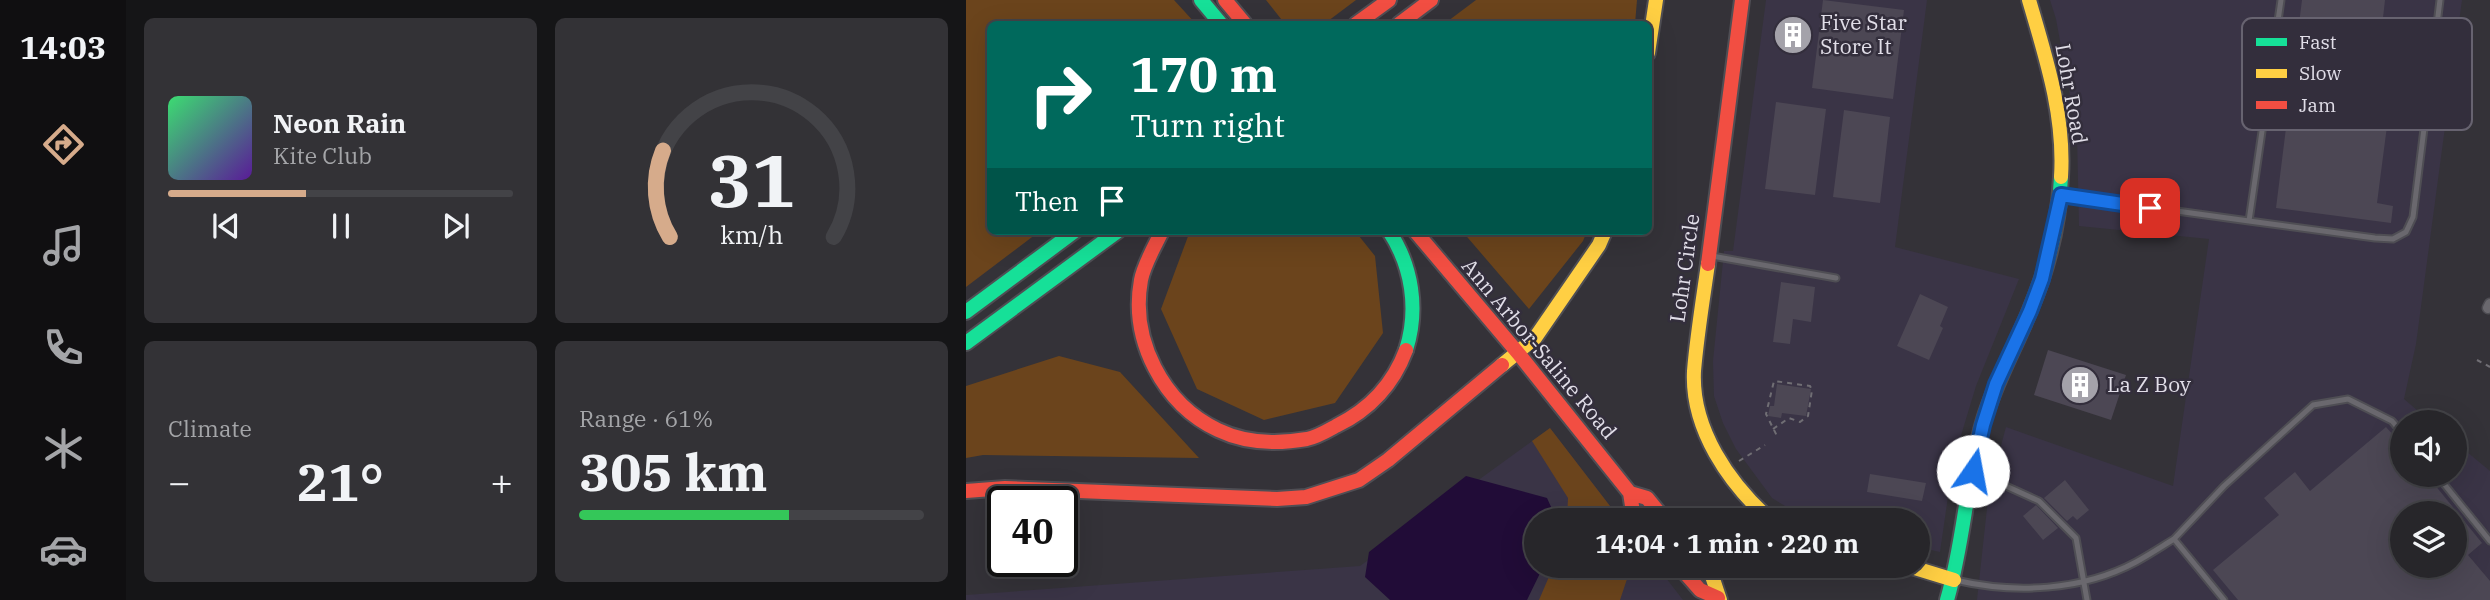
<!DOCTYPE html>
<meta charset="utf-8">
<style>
body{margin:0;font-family:"IBM Plex Serif",serif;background:#333236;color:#f1f3f6;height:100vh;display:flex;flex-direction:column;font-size:26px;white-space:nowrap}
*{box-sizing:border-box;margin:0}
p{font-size:23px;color:#a4a5a8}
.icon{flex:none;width:38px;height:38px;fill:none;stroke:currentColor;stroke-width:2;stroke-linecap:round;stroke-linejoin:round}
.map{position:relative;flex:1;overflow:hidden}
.side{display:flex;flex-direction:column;gap:18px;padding:18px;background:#151517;width:840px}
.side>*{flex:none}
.top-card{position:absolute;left:21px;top:21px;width:665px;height:214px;border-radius:10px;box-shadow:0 7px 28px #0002,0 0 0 2px #434347;background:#00695c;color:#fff;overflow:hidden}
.tools{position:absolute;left:1424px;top:410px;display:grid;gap:14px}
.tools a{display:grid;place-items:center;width:77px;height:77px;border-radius:50%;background:#27262a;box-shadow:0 7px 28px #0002,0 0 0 2px #434347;font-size:35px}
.speed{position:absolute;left:21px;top:486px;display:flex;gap:14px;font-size:35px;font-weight:700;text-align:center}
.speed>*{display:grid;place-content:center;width:91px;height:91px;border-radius:50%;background:#27262a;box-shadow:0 7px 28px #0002,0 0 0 2px #434347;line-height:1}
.speed .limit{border:4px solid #111;border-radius:10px;background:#fff;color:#111}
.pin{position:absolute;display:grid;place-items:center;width:60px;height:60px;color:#fff;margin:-30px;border-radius:14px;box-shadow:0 4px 10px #0006}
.me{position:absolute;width:77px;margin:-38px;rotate:12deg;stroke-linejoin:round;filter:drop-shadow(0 0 5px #0008)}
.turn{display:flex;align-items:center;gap:24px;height:147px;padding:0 28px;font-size:32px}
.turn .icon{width:91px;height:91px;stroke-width:2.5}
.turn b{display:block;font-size:49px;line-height:60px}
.then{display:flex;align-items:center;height:66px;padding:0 28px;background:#0003;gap:14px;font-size:26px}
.big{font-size:52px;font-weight:700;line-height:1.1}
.side .widget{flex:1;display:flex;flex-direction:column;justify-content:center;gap:10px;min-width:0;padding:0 24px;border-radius:10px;background:#333236}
.side .dial{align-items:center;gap:0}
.dial svg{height:182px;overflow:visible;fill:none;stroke:#434347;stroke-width:7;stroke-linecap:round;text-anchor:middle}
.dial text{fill:#f1f3f6;stroke:none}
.song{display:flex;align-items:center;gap:21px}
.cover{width:84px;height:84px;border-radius:10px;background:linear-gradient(135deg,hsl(140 70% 55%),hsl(270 70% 35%))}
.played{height:7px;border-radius:4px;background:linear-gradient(90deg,#d6ab8b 40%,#434347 40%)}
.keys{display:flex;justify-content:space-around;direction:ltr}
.heat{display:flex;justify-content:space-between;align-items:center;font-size:38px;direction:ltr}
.charge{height:10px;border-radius:5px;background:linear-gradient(90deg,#34c759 61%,#434347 0)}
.side .tiles{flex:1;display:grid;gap:18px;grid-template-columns:repeat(2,1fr)}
.trip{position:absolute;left:558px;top:508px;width:406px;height:70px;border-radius:35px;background:#27262a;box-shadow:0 7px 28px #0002,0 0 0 2px #434347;font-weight:700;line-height:70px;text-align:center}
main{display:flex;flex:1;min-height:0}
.tab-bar{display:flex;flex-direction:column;width:126px;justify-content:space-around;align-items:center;background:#100f11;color:#a4a5a8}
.tab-bar .icon{width:49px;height:49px}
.tab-bar .current{color:#d6ab8b}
.tab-bar b{font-size:32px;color:#f1f3f6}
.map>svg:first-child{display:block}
</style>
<main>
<nav class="tab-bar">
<b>14:03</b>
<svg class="icon current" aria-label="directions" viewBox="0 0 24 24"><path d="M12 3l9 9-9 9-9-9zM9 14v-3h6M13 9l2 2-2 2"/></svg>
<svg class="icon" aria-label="music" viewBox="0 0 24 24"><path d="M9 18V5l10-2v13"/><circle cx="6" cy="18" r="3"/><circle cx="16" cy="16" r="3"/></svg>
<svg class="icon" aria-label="phone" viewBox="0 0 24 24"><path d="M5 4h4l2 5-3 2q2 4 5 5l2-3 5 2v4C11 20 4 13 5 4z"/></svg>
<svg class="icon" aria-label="climate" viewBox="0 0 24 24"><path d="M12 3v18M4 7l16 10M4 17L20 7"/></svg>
<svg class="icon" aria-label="car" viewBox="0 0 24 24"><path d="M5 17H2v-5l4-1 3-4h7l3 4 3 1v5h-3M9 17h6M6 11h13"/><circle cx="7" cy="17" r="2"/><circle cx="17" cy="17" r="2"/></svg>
</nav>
<section class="side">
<div class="tiles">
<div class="widget">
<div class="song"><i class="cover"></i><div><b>Neon Rain</b><p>Kite Club</p></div></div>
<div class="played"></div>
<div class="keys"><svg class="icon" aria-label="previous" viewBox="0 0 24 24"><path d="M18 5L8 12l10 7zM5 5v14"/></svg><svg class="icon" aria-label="pause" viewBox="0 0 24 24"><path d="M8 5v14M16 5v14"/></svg><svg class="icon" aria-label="next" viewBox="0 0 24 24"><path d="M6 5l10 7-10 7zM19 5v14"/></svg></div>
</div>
<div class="widget dial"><svg viewBox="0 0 100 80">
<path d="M14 69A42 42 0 1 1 86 69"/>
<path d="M14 69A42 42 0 0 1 11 31" stroke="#d6ab8b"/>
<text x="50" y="56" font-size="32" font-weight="700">31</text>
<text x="50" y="72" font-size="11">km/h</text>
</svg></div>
<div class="widget"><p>Climate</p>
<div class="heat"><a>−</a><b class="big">21°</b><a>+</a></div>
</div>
<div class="widget"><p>Range · 61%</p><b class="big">305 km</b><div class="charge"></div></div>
</div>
</section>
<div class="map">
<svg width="1524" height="600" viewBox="0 0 1524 600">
<rect width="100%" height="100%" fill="#343238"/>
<path fill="#3a3446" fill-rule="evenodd" d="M800 0H961L929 247 1053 279 1010 386 987 462 974 552 952 547V520H857L824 509 806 498 770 449 757 423 748 396 747 361 758 251H767Z
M1084 0H1496L1450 344 1438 399 1465 422H1437V474H1489V442L1524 471V600H1011L1023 490 1040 427 1207 486 1243 239 1113 226 1111 134 1090 19ZM1437 513H1489V565H1437Z
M584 428 655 520H570V565H690L717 600H0V595L394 566Z"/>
<path fill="#6b441c" d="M0 0H208L230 24H24V231H74L0 287Z
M300 0H390L358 24H319Z
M510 0H671L669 24H478Z
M224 231H389L409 256 417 333 369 403 298 420 231 389 195 309Z
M496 231H621L617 241 563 309Z
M93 356 154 372 233 458 17 455 0 458V386Z
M584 428 654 519V520H601L602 498 566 441Z
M588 565H665V567L654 600H573Z"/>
<path fill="#210c37" d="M500 476 581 498 591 520H570V565H578L561 600H424L399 577 403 552Z"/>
<path fill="#4c4754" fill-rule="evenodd" d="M857 0 938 10 927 99 846 88Z
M1336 0H1419L1417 18 1455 24 1450 65 1460 66 1456 103 1446 111 1413 107 1411 124 1421 126 1411 203 1427 206 1425 223 1310 208Z
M819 27 836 29 835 42 817 41Z
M810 102 860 109 849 195 799 189Z
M878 110 924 117 914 203 867 197Z
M815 282 849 287 845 322 827 319 824 344 807 342Z
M954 294 982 307 974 326 977 328 963 360 931 346Z
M1082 350 1160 375 1145 420 1068 395Z
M811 384 845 389 840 416 816 413 815 418 802 416 804 406H808Z
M1420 427 1437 446V474H1460L1516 543 1502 555 1524 581V600H1272L1247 570 1313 515 1298 498 1329 472 1344 491ZM1437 513H1489V565H1437Z
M904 474 960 483 956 501 901 492Z
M1099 480 1123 510 1111 520 1107 516 1101 521 1078 498Z
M1070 505 1092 528 1077 540 1057 516Z"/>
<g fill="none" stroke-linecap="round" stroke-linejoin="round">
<g stroke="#4f4e54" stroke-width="9">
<path id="lane" d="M1095 195 1283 221 1315 0
M1283 221 1409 238 1427 239 1440 232 1447 217 1474 0
M746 256 870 278
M1007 471 1073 501 1110 538 1121 600
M1470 474 1524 541
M1208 539 1258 486 1347 405 1382 399 1426 421 1437 434
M989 580C1049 594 1116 591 1170 562 1183 555 1195 547 1208 539L1258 600"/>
</g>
<g stroke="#4f4e54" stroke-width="13">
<path id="street" d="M1522 308 1524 304"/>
</g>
<g stroke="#4f4e54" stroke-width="18">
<path id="fast" d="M235 0 255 24
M423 231C446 266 453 309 440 350
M0 312 109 231
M0 343 152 231
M981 600C998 542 1000 481 1017 423 1028 384 1049 348 1064 310 1082 268 1093 223 1095 177"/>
</g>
<g stroke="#4f4e54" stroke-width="18">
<path id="slow" d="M1063 0C1080 58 1099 116 1095 177
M682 53 690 0
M742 264C737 299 731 335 728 371 725 429 763 483 804 520
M536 365 569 338 633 245 639 231
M738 565 745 573 754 600
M939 565 988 580"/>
</g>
<g stroke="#4f4e54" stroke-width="18">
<path id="jam" d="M259 0 279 24
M390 24 423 0
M433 24 465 0
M196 231C189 246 178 264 175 280 164 340 197 404 252 430 279 443 312 444 341 439 351 437 361 431 370 426 403 410 427 385 440 350
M449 231 552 353 664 493 667 512 673 520
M742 264 776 0
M0 491 39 488 311 499 340 497 393 480 422 460 536 365
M664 493 681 498 699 520
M712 565 734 590 752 598"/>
</g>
<path stroke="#706e74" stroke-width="2" stroke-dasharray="5 5" stroke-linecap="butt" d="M1511 360 1524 367
M807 429 823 418 834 422 842 416 846 390 844 386 808 381 800 414 811 436 809 437
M773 461 799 445"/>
<use href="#lane" stroke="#6a686e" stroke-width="5"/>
<use href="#street" stroke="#6a686e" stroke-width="10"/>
<use href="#fast" stroke="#16e098" stroke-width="14"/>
<use href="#slow" stroke="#ffcf43" stroke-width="14"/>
<use href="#jam" stroke="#f24e42" stroke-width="14"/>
</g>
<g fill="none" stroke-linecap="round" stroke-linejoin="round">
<g stroke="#114b97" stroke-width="18">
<path id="route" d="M1007 471 1017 425 1030 384 1064 311 1076 279 1095 195 1184 208"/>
</g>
<use href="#route" stroke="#1a73e8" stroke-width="12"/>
</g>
<defs>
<g id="building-disc" transform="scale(2.0125)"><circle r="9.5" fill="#a4a2aa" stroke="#332e3c"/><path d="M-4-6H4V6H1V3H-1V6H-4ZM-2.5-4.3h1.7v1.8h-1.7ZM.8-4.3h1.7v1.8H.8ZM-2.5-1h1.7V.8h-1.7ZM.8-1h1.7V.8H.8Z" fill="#fff"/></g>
</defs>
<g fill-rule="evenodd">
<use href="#building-disc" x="827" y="35"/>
<use href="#building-disc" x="1114" y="385"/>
</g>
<g text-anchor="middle" stroke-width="5" stroke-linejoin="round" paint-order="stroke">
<g font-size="21" fill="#e1dee8" stroke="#332e3c" text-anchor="start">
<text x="854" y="30">Five Star<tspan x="854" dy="24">Store It</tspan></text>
<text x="1141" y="392">La Z Boy</text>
</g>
<g font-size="21" fill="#e1dee8" stroke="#332e3c">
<text transform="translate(1105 94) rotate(80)" y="7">Lohr Road</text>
<text transform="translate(719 268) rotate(-82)" y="7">Lohr Circle</text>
<text transform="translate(573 349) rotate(50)" y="7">Ann Arbor-Saline Road</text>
</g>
</g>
<rect x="1276" y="18" width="230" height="112" rx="10" fill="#332e3c" stroke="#676370" stroke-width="2"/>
<rect x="1290" y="38" width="31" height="8" fill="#16e098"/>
<rect x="1290" y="69" width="31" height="9" fill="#ffcf43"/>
<rect x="1290" y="101" width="31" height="8" fill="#f24e42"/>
<g font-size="19" fill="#e1dee8">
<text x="1333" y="49">Fast</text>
<text x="1333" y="80">Slow</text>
<text x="1333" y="112">Jam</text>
</g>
</svg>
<div class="tools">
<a><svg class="icon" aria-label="sound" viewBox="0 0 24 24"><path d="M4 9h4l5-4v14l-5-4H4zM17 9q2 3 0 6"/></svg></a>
<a><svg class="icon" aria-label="layers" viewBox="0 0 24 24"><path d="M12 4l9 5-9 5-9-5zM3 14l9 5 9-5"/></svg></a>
</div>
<div class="speed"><div class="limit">40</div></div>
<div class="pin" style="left:1184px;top:208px;background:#d93025"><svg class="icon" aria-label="arrive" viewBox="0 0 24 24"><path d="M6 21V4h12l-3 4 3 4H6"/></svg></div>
<svg class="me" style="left:1007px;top:471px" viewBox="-20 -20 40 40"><circle r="19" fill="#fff"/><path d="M0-13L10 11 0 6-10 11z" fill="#1a73e8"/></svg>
<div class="trip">14:04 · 1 min · 220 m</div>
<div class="top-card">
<div class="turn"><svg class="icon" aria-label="right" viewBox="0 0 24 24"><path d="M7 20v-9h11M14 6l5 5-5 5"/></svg><div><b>170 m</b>Turn right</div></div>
<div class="then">Then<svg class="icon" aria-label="arrive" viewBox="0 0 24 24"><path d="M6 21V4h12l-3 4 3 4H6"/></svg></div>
</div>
</div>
</main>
